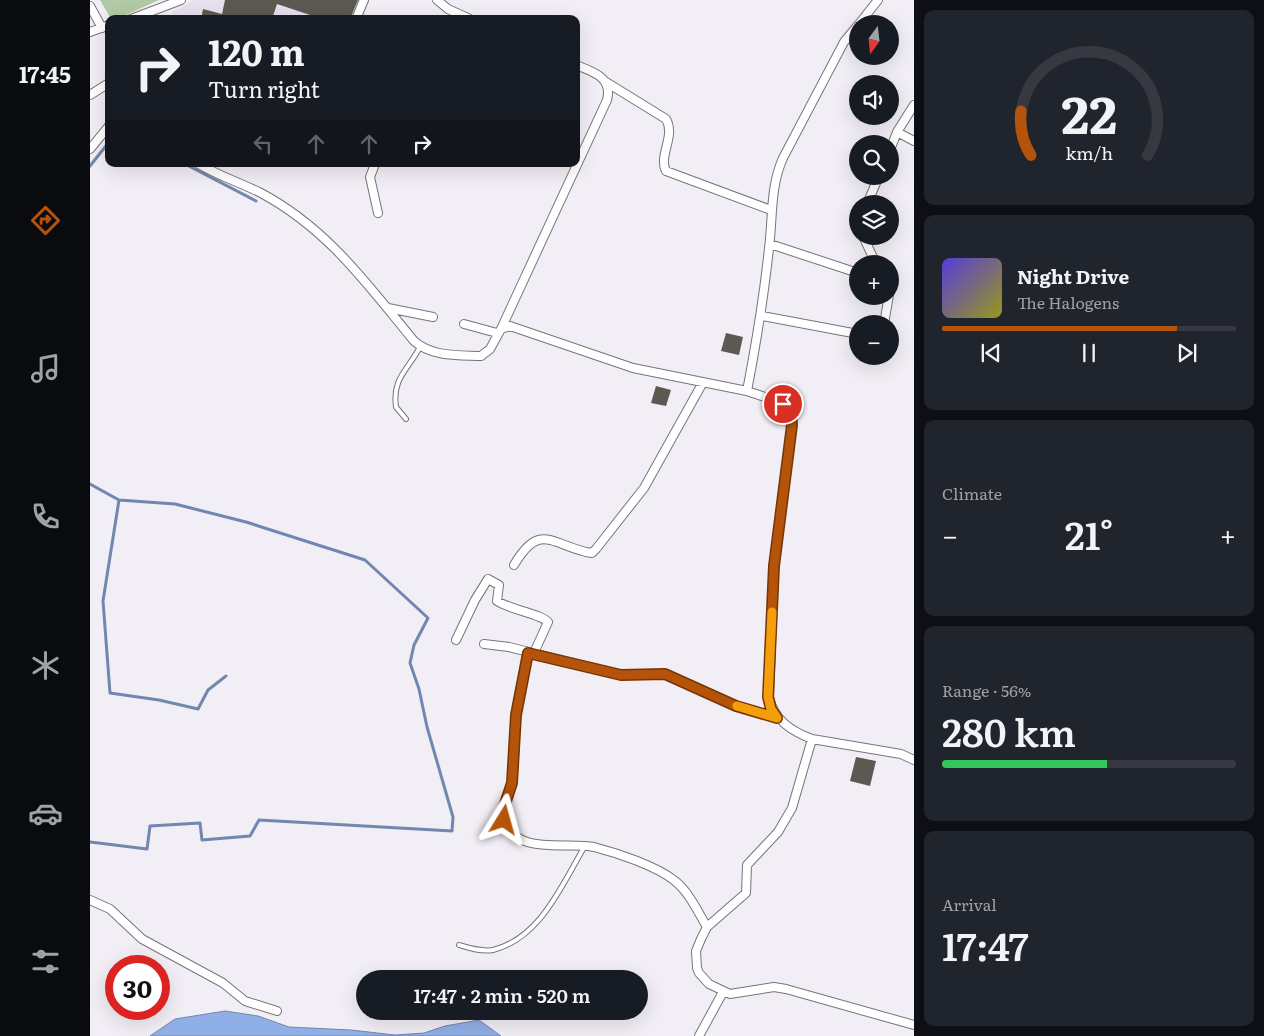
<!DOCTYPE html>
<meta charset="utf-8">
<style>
body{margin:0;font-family:Literata,serif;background:#20242c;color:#f1f3f6;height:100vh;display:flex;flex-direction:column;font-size:19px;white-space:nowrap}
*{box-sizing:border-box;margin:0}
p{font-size:16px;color:#9ea1a6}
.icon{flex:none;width:28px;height:28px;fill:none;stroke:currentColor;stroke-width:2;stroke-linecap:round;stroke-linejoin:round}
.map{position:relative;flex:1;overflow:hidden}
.sheet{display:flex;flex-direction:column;gap:10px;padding:10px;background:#0d0f14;width:350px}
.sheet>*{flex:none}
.top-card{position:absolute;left:15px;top:15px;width:475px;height:152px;border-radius:10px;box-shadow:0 5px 20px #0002;background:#171b24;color:#f1f3f6;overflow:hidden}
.needle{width:32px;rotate:195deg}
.fabs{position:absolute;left:759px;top:15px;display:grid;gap:10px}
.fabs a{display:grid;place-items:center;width:50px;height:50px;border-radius:50%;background:#171b24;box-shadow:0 5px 20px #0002;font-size:25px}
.speed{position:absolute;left:15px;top:955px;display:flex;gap:10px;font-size:25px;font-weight:700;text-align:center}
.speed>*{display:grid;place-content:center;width:65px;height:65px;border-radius:50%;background:#171b24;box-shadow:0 5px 20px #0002;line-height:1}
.speed .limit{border:8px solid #d22;background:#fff;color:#111}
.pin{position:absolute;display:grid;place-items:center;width:42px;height:42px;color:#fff;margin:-21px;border:2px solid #fff;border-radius:50%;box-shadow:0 1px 5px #0007}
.me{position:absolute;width:55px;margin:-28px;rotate:8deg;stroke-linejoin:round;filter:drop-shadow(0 0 4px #0008)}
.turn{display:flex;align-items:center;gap:18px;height:105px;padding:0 20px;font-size:22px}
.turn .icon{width:65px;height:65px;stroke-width:2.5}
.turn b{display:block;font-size:35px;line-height:42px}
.lanes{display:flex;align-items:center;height:48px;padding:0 20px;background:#0003;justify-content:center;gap:25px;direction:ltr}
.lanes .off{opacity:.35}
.big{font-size:38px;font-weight:600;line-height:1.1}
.sheet .card{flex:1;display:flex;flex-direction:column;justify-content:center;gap:8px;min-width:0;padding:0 18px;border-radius:10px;background:#20242c}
.sheet .dial{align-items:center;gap:0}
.dial svg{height:130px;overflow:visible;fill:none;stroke:#363941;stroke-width:7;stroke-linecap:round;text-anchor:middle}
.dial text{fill:#f1f3f6;stroke:none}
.song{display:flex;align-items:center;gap:15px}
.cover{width:60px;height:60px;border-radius:8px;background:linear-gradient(135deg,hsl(250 70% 55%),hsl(60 70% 35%))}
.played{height:5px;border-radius:2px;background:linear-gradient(90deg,#b45309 80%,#363941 80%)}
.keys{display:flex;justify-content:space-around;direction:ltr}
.heat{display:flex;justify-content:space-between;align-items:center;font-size:28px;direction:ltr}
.charge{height:8px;border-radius:4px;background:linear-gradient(90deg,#34c759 56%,#363941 0)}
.trip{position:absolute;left:266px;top:970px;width:292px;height:50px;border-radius:25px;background:#171b24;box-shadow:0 5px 20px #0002;font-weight:600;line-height:50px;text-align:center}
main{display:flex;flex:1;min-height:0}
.dock{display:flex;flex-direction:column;width:90px;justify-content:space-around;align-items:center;background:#090b0e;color:#9ea1a6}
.dock .icon{width:35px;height:35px}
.dock .on{color:#b45309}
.dock b{font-size:22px;color:#f1f3f6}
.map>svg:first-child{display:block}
</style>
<main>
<nav class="dock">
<b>17:45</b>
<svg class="icon on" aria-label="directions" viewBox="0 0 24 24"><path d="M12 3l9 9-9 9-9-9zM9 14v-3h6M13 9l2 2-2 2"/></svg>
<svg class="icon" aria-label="music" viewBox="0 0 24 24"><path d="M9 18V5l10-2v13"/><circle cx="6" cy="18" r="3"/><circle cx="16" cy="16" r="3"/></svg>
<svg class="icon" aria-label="phone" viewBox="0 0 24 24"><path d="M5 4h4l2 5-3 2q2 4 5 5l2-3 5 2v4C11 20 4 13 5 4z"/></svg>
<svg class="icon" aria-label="climate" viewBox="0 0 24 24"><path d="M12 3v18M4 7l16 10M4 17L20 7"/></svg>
<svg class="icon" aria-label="car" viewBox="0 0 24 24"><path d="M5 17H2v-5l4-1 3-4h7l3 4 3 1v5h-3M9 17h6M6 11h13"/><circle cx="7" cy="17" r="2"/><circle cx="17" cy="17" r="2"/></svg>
<svg class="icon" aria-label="filters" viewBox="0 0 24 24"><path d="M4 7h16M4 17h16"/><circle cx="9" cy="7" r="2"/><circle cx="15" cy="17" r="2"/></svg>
</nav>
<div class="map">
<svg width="824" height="1036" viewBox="0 0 824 1036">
<rect width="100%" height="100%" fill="#f2eef5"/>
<path fill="#e8e0ee" d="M104 0H269L261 19H89L81 13Z"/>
<path fill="#b1c9a4" d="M10 0H69L27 19H21Z"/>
<path fill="#91afe7" stroke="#7287af" d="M135 1011 168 1016 199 1027 261 1030 305 1035 334 1033 355 1026 389 1020 411 1036H60L85 1019Z"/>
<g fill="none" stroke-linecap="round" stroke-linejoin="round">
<path stroke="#7287af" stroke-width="3" d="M95 164 166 201
M0 166 19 142
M0 484 29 500 85 504 156 522 275 560 338 618 324 645 320 663 329 689 337 727 363 817 362 831 169 820 160 836 112 840 110 823 60 826 57 849 0 842
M29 500 13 601 20 693 69 700 108 709 118 690 136 676"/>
</g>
<path fill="#5c5953" d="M135 0H268L260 19H222L223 16 187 4 183 16 175 19H111L113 9 132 14Z
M636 333 653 337 649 355 631 351Z
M566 386 581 390 576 406 561 403Z
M766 757 786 761 780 786 760 781Z"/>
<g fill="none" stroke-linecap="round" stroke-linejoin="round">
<g stroke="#78747a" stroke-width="6">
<path id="lane" d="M316 419 306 407C302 378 318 370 330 347
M369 945C379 948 392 952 403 950 451 938 472 884 495 846"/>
</g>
<g stroke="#78747a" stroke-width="10">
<path id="street" d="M347 0 358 9 380 19
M0 6 12 28
M41 19 91 0
M266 19 274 0
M769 24 788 0
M768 25 754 42 693 158C680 187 683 217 679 248 674 296 666 344 657 391 676 398 701 401 702 425L684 566 679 697C684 720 701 731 722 739L811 754 824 760
M0 32 19 25
M516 82 576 119C586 136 568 156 576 171L681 210
M0 95 19 83
M807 132 824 141
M0 149 19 126
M800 150 807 132 824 105
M109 164C129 176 151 183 171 193 238 229 277 284 324 341 342 357 368 355 391 356L400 349 411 329 420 326 543 368 657 391
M285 164 280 177 288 213
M777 204 789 176
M773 236 786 264
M680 244 768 273
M298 308 343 317
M672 316 768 334
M374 324 407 333
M794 324 800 289
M411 329 517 100C523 77 503 72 486 65
M424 565C449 523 460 543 496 552L502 553 506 549 554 488 612 384
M366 640 385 600 398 579 409 585 407 601C421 610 451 614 458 622L443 655
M394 644 419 647 531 675 575 674 646 706 687 718
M438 653C434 674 428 696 426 717 424 738 425 760 422 781 420 794 411 805 414 818 424 857 477 841 504 847 527 853 567 866 585 881 599 892 608 912 617 927
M722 739 702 808 688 832 657 865 656 893 617 927 611 939 606 951 607 968 609 973 619 984 640 994 684 987 696 989 824 1025
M0 900 20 909 52 939 133 983 155 1001 187 1011
M609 1036 633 992"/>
</g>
<use href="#lane" stroke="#fff" stroke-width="4"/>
<use href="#street" stroke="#fff" stroke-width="8"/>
</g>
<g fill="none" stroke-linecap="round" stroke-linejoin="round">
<g stroke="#753606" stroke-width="12">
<path id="route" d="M414 820 413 810 422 783 426 715 438 653 531 675 575 674 646 706 687 718 681 709 678 697 684 566 702 425 701 414 693 404"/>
</g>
<use href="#route" stroke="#b45309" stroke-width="9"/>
<path stroke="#f59e0b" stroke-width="9" d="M647 706 687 718 681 709 678 697 682 612"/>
</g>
</svg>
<div class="fabs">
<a><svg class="needle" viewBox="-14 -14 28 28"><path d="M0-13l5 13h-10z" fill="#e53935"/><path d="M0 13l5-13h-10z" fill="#9ea1a6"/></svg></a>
<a><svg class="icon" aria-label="sound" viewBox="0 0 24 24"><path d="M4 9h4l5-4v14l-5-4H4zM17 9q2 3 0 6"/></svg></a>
<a><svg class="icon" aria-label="search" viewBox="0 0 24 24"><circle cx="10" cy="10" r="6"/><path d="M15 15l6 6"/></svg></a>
<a><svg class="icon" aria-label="layers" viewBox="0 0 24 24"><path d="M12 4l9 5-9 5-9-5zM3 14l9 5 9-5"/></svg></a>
<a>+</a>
<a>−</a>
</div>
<div class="speed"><div class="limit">30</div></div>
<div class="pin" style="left:693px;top:404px;background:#d93025"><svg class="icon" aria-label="arrive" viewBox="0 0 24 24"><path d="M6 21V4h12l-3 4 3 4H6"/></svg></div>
<svg class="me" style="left:414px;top:820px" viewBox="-20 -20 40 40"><path d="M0-17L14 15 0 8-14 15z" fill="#b45309" stroke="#fff" stroke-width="4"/></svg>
<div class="trip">17:47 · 2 min · 520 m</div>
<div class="top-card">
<div class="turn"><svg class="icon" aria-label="right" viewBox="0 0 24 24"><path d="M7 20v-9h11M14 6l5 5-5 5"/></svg><div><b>120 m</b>Turn right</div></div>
<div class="lanes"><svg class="icon off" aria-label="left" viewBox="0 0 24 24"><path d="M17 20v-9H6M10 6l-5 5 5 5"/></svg><svg class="icon off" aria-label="ahead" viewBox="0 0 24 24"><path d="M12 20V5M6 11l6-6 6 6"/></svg><svg class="icon off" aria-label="ahead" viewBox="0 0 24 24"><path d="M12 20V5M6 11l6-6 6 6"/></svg><svg class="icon" aria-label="right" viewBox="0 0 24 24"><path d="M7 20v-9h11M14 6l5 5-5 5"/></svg></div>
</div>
</div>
<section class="sheet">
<div class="card dial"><svg viewBox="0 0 100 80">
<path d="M14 69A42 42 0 1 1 86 69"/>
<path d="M14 69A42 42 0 0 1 8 42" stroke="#b45309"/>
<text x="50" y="56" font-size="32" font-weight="700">22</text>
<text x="50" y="72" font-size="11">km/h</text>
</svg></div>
<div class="card">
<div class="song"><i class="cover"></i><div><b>Night Drive</b><p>The Halogens</p></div></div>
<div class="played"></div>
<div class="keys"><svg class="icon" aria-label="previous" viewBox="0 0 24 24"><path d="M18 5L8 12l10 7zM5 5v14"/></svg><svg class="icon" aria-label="pause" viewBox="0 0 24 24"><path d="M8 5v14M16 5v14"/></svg><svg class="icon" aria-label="next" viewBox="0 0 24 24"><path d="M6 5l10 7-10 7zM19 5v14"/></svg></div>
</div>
<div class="card"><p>Climate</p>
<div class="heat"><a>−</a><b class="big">21°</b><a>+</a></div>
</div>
<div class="card"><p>Range · 56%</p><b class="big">280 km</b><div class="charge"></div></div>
<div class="card"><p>Arrival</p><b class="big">17:47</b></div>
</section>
</main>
